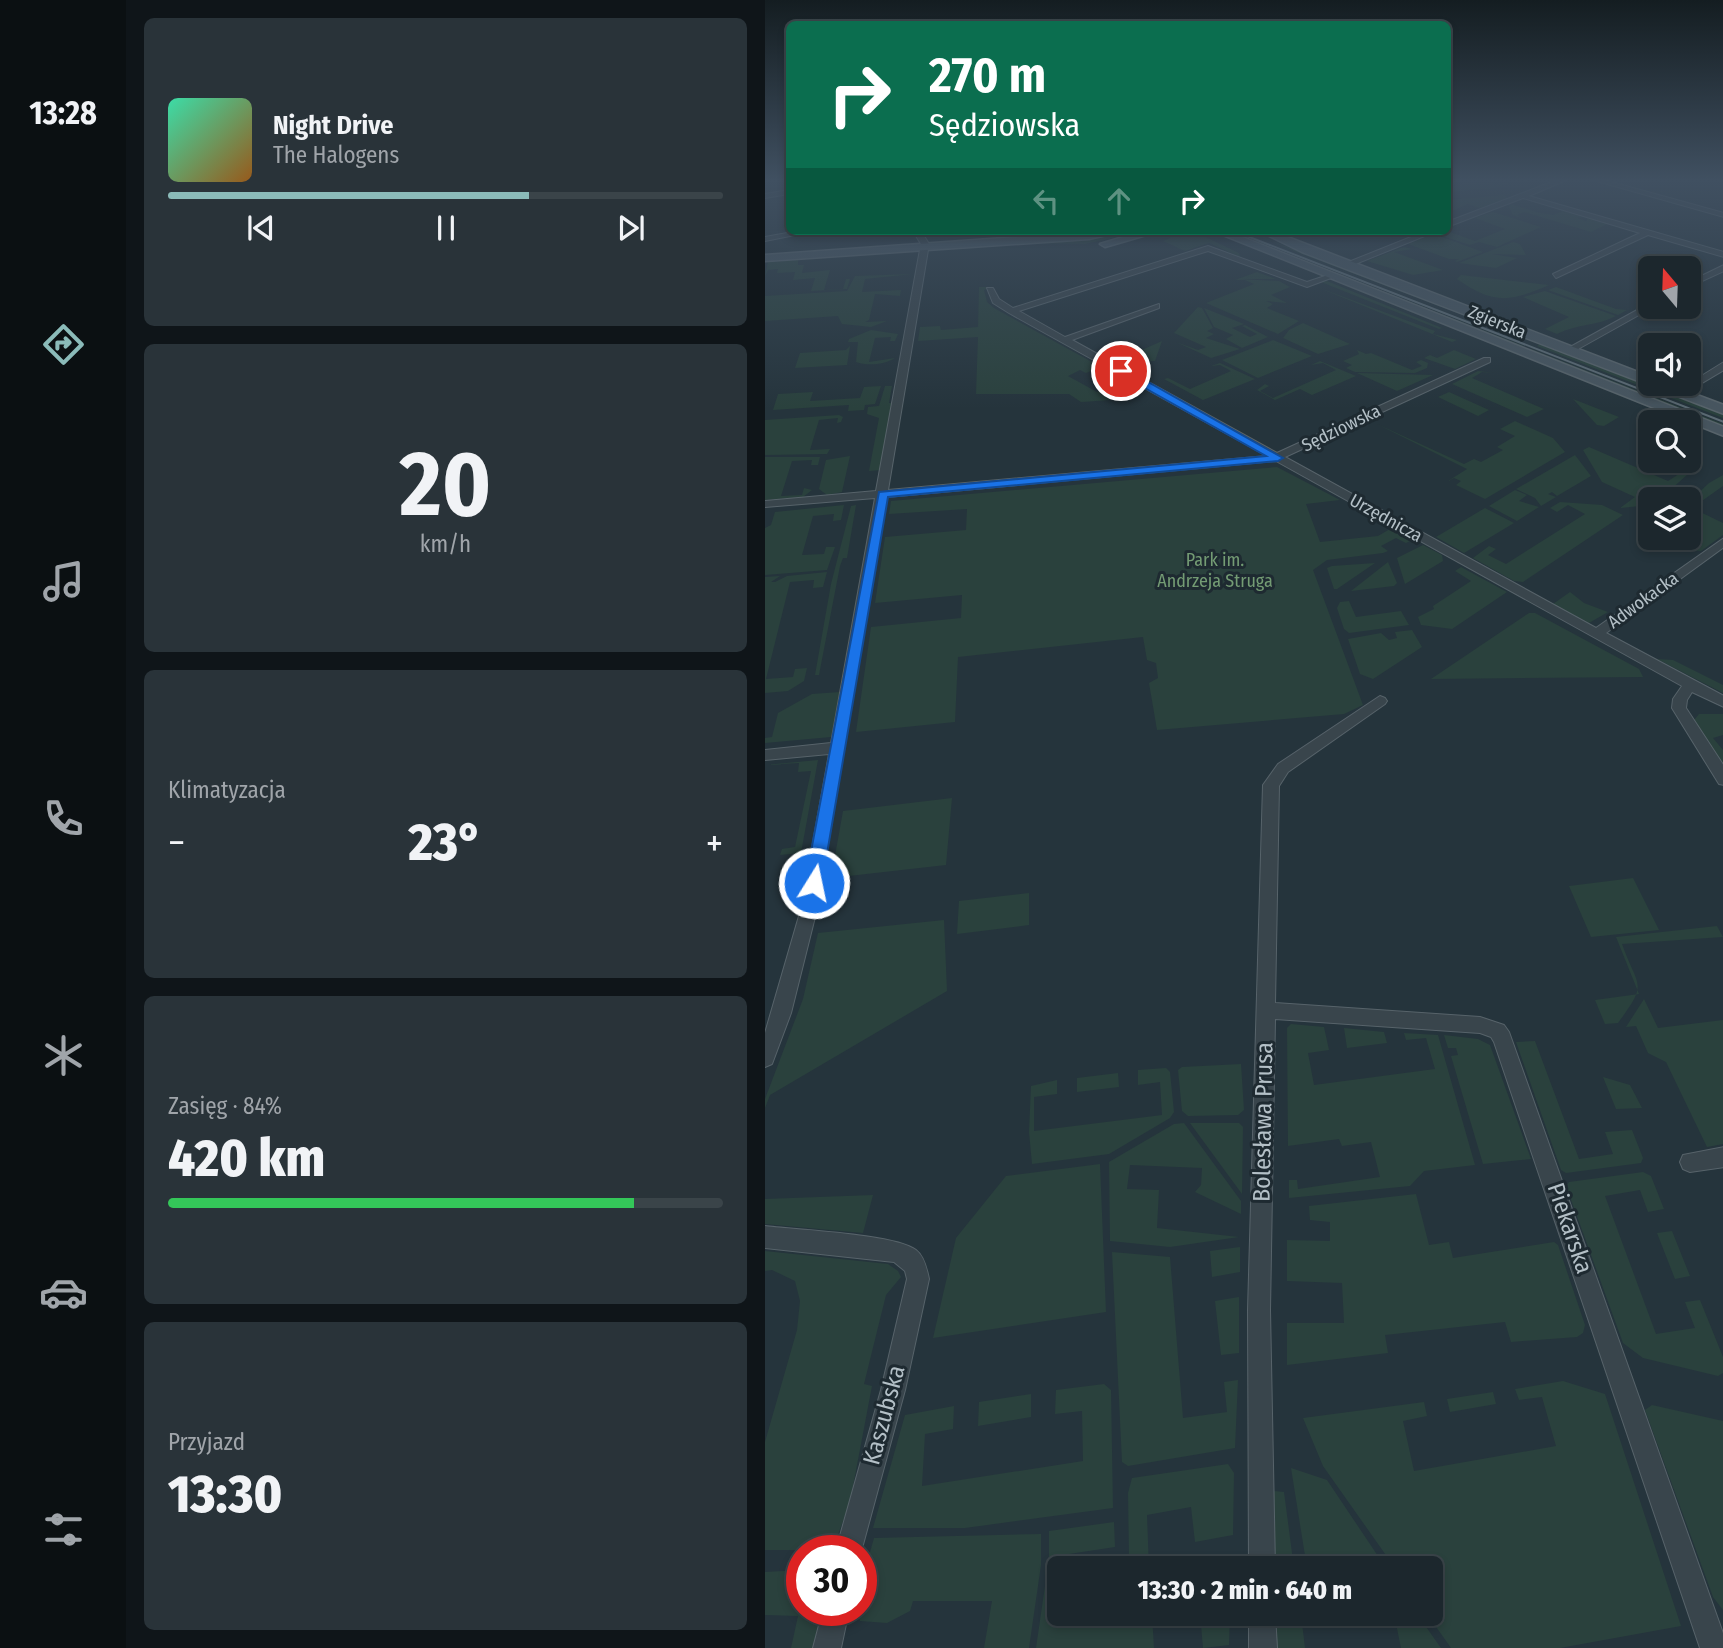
<!DOCTYPE html>
<html lang="pl">
<meta charset="utf-8">
<style>
body{margin:0;font-family:"Fira Sans Condensed",sans-serif;background:#293339;color:#f1f3f6;height:100vh;display:flex;flex-direction:column;font-size:26px;white-space:nowrap}
*{box-sizing:border-box;margin:0}
p{font-size:23px;color:#a0a5aa}
.icon{flex:none;width:38px;height:38px;fill:none;stroke:currentColor;stroke-width:2;stroke-linecap:round;stroke-linejoin:round}
.map{position:relative;flex:1;overflow:hidden}
.side{display:flex;flex-direction:column;gap:18px;padding:18px;background:#0f1519;width:639px}
.side>*{flex:none}
.guide{position:absolute;left:21px;top:21px;width:665px;height:214px;border-radius:10px;box-shadow:0 4px 10px #0003,0 0 0 2px #3a4449;background:#0b6e4f;color:#fff;overflow:hidden}
.needle{width:46px;rotate:341deg}
.fabs{position:absolute;left:873px;top:256px;display:grid;gap:14px}
.fabs a{display:grid;place-items:center;width:63px;height:63px;border-radius:10px;background:#1c272d;box-shadow:0 4px 10px #0003,0 0 0 2px #3a4449;font-size:35px}
.speed{position:absolute;left:21px;top:1535px;display:flex;gap:14px;font-size:35px;font-weight:700;text-align:center}
.speed>*{display:grid;place-content:center;width:91px;height:91px;border-radius:50%;background:#1c272d;box-shadow:0 4px 10px #0003,0 0 0 2px #3a4449;line-height:1}
.speed .limit{border:10px solid #d22;background:#fff;color:#111}
.pin{position:absolute;display:grid;place-items:center;width:60px;height:60px;color:#fff;margin:-30px;border:4px solid #fff;border-radius:50%;box-shadow:0 2px 7px #0007}
.me{position:absolute;width:77px;margin:-38px;rotate:10deg;stroke-linejoin:round;filter:drop-shadow(0 0 5px #0008)}
.turn{display:flex;align-items:center;gap:24px;height:147px;padding:0 28px;font-size:32px}
.turn .icon{width:91px;height:91px;stroke-width:2.5}
.turn b{display:block;font-size:49px;line-height:60px}
.lanes{display:flex;align-items:center;height:66px;padding:0 28px;background:#0003;justify-content:center;gap:35px;direction:ltr}
.lanes .off{opacity:.35}
.big{font-size:52px;font-weight:800;line-height:1.1}
.side .widget{flex:1;display:flex;flex-direction:column;justify-content:center;gap:10px;min-width:0;padding:0 24px;border-radius:10px;background:#293339}
.side .dial{align-items:center;gap:0}
.dial b{font-size:91px;line-height:1}
.song{display:flex;align-items:center;gap:21px}
.cover{width:84px;height:84px;border-radius:10px;background:linear-gradient(135deg,hsl(160 70% 55%),hsl(30 70% 35%))}
.played{height:7px;border-radius:4px;background:linear-gradient(90deg,#8bbbb9 65%,#3a4449 65%)}
.keys{display:flex;justify-content:space-around;direction:ltr}
.heat{display:flex;justify-content:space-between;align-items:center;font-size:38px;direction:ltr}
.charge{height:10px;border-radius:5px;background:linear-gradient(90deg,#34c759 84%,#3a4449 0)}
.trip{position:absolute;left:282px;top:1556px;width:396px;height:70px;border-radius:10px;background:#1c272d;box-shadow:0 4px 10px #0003,0 0 0 2px #3a4449;font-weight:800;line-height:70px;text-align:center}
main{display:flex;flex:1;min-height:0}
.dock{display:flex;flex-direction:column;width:126px;justify-content:space-around;align-items:center;background:#0b1012;color:#a0a5aa}
.dock .icon{width:49px;height:49px}
.dock .current{color:#8bbbb9}
.dock b{font-size:32px;color:#f1f3f6}
.map>svg:first-child{display:block}
</style>
<main>
<nav class="dock">
<b>13:28</b>
<svg class="icon current" aria-label="directions" viewBox="0 0 24 24"><path d="M12 3l9 9-9 9-9-9zM9 14v-3h6M13 9l2 2-2 2"/></svg>
<svg class="icon" aria-label="music" viewBox="0 0 24 24"><path d="M9 18V5l10-2v13"/><circle cx="6" cy="18" r="3"/><circle cx="16" cy="16" r="3"/></svg>
<svg class="icon" aria-label="phone" viewBox="0 0 24 24"><path d="M5 4h4l2 5-3 2q2 4 5 5l2-3 5 2v4C11 20 4 13 5 4z"/></svg>
<svg class="icon" aria-label="climate" viewBox="0 0 24 24"><path d="M12 3v18M4 7l16 10M4 17L20 7"/></svg>
<svg class="icon" aria-label="car" viewBox="0 0 24 24"><path d="M5 17H2v-5l4-1 3-4h7l3 4 3 1v5h-3M9 17h6M6 11h13"/><circle cx="7" cy="17" r="2"/><circle cx="17" cy="17" r="2"/></svg>
<svg class="icon" aria-label="filters" viewBox="0 0 24 24"><path d="M4 7h16M4 17h16"/><circle cx="9" cy="7" r="2"/><circle cx="15" cy="17" r="2"/></svg>
</nav>
<section class="side">
<div class="widget">
<div class="song"><i class="cover"></i><div><b>Night Drive</b><p>The Halogens</p></div></div>
<div class="played"></div>
<div class="keys"><svg class="icon" aria-label="previous" viewBox="0 0 24 24"><path d="M18 5L8 12l10 7zM5 5v14"/></svg><svg class="icon" aria-label="pause" viewBox="0 0 24 24"><path d="M8 5v14M16 5v14"/></svg><svg class="icon" aria-label="next" viewBox="0 0 24 24"><path d="M6 5l10 7-10 7zM19 5v14"/></svg></div>
</div>
<div class="widget dial"><b>20</b><p>km/h</p></div>
<div class="widget"><p>Klimatyzacja</p>
<div class="heat"><a>−</a><b class="big">23°</b><a>+</a></div>
</div>
<div class="widget"><p>Zasięg · 84%</p><b class="big">420 km</b><div class="charge"></div></div>
<div class="widget"><p>Przyjazd</p><b class="big">13:30</b></div>
</section>
<div class="map">
<svg width="959" height="1648" viewBox="0 0 959 1648">
<rect width="100%" height="100%" fill="#25343c"/>
<path fill="#2a413d" d="M711 178 731 184 757 178 731 188 683 192V189Z
M739 195 744 199 718 209 703 204 683 213V200Z
M746 204 775 213 788 215 798 211 819 217 813 218 821 221 823 218 842 224 826 232 759 212 752 215 756 218 748 215 744 207Z
M728 212 776 227 732 247 714 242 705 245 671 234 682 231 710 241 740 229 710 218Z
M368 231H378L320 244 254 243Z
M414 231 430 232 474 253 475 257 444 243 420 251 398 241 406 238 399 234Z
M484 231 517 245 769 342 529 251Z
M669 234 718 252 692 262 690 261 694 259H684L643 244Z
M479 236 518 252 759 346 756 348 476 237Z
M748 242 755 244 761 255 727 254 752 258 731 268 694 263Z
M639 247 647 249 629 252 678 270 648 275 602 261Z
M33 260V265H39L37 273 65 270 59 290 78 289 81 279H85L82 289 46 291 50 278 28 280 30 272 12 273 13 269 3 270 0 276 3 262Z
M492 272 511 279H475L514 281 525 287 506 295 522 303 501 301 508 304 502 308 534 321 513 334 441 303 489 284 480 280H470Z
M148 274 100 279 97 292 136 290 135 296 110 294 104 320 100 322 122 321 106 327 77 324 73 316 0 321V296L82 291 90 276Z
M696 275 784 285C747 301 730 306 692 279Z
M562 281 677 328 674 329 556 282Z
M214 287H226L219 290 222 302 229 308 336 367 321 373 315 370 303 376 332 392 342 388 361 399 316 402 304 394H211L213 337 153 341 155 327 175 326 176 330 213 327Z
M552 287 670 331 668 334 692 340 687 342Z
M791 287 851 309 862 310 853 315 783 290Z
M780 291 851 316C832 326 811 324 792 334L780 329 804 317 758 297Z
M433 307 437 308 448 328 442 331 449 334 441 338 475 349 446 358 411 342 433 350 441 347 409 333Z
M439 308 479 324 467 328 485 337 492 334 477 326 480 325 503 337 477 348 461 339 468 335 449 327Z
M538 323 585 344 553 354 518 338 524 330Z
M106 330 133 334 130 341H125L126 337 110 338 104 362 130 358C119 365 102 366 91 362L93 342H83L84 339Z
M508 340 547 356 493 378 457 360Z
M397 341 390 361 350 362Z
M775 344 958 415V418L772 346Z
M85 346 82 365 30 368 35 353 81 350Z
M766 349 958 424V427L763 350Z
M592 350 601 354 606 353 647 370 657 366 651 362 656 360 663 363 662 368 650 373 590 372 581 368 587 365 578 361 594 354Z
M689 350 711 359 690 369 659 358 665 355 672 358Z
M555 361 591 376 547 395 535 389 510 400 492 390 500 384 504 386 495 391 508 398 571 370 558 363 546 365Z
M455 363 490 379 438 400 399 379 403 378 425 389 466 371 455 365 446 366Z
M713 371 729 373 717 372 707 378 779 409 762 417 687 384Z
M592 373 668 375 632 391Z
M116 386 110 404 100 405 99 410 83 411 84 405 8 410 13 394 48 392 45 401 95 398 99 387Z
M120 386H127L124 403H128L116 470 104 471 114 418 102 414 103 407 114 406Z
M684 392 724 410 713 416 673 397Z
M808 399 854 417 839 426 832 425Z
M74 415 78 417 76 422 72 423 73 418 54 420 45 450 65 449 62 454 0 455V420Z
M750 421 788 438 800 452 720 499 691 485 696 481 689 478 683 481 702 469 612 424 699 464 709 459 716 462 738 450 732 447 750 436 735 429Z
M824 447 903 481 914 474 904 469 909 467 923 474 895 499H886L885 505 855 508 870 497 837 482 818 450Z
M810 455 826 476 792 496 787 492 783 494 791 497 776 506 770 498 751 489Z
M85 456 77 492 62 495 54 489 61 460Z
M0 457H55L53 465H46L47 460 27 461 16 496 37 495 39 488 47 490 38 497 0 500Z
M512 467 575 500 541 504 555 542 613 536 625 529 645 541 641 543 631 538 616 546 623 551 618 553 562 560 548 570 598 705 579 714 392 730 384 683 393 678 391 663 382 660 378 637 193 657 190 722 91 732 106 627 196 618 197 595 110 603 120 537 201 530 202 509 124 514 126 501Z
M958 475V486L927 508 958 523V535L936 551 922 550 936 540 924 534V502L944 483Z
M750 490 762 495 754 501 774 507 752 521 724 506Z
M795 502 837 505 858 515 758 582 749 581 708 558 724 546 731 549 723 555 741 564 820 514 803 505 792 512 785 508Z
M79 505 76 520 68 521 69 514 48 516 37 555 59 554 61 547H70L62 570 0 575V528L6 525 10 512Z
M91 505 82 558H78L75 566 54 675H50L66 584 86 506Z
M720 508 749 523 699 553 671 537Z
M658 545 677 555 678 561 640 584 632 558Z
M623 562 632 583 629 586 586 591Z
M610 563 572 589H569L562 568 567 566Z
M696 567 742 592 687 629 656 625 653 617 669 609 668 606 706 581 690 571Z
M62 572 58 587 48 588 49 580 25 582 1 679 28 677 30 669 42 668 39 681 23 691 0 693V577L15 576 6 582H10L22 576Z
M805 592 819 603 843 612 824 623 788 604Z
M584 601 591 617 636 611 644 625 584 633 579 629 572 608 575 602Z
M764 613H770L874 669 878 677 666 679Z
M647 630 657 647 608 679 595 674 583 639 616 633 624 640 632 638 630 632Z
M892 659 908 660 958 685V693Z
M75 692 66 737 0 743V738L7 737 13 713 47 694Z
M934 714H958V735L948 738 958 750V765L929 720Z
M53 760 36 853 15 855 17 849 30 847 46 771 33 772 34 763 0 765Z
M187 798 181 865 66 878 78 811Z
M868 878 894 930 826 937 804 886Z
M264 893V925L192 934 194 901Z
M179 920 182 991 5 1095 0 1108V1099L38 999 53 933Z
M952 926 958 937 857 944C873 989 884 981 853 1023L840 1024 830 1000 874 994 851 937Z
M879 999 893 1028 958 1020V1144L942 1147 901 1062 883 1053 871 1026 861 1027Z
M526 1024 559 1027 564 1050 543 1053 549 1085 670 1069 661 1038 641 1040 639 1033 673 1035 710 1165 659 1171 645 1186 524 1198V1180H532L533 1189 615 1177 606 1142 577 1146 574 1139 523 1146 522 1028Z
M579 1028 619 1032 622 1043 582 1048Z
M679 1035 713 1039 725 1045 766 1159 718 1164 686 1056 693 1055 691 1048H683Z
M770 1041 814 1159 848 1154 840 1132 867 1130 878 1158 876 1163 801 1173 796 1170 751 1042Z
M476 1064 479 1110 473 1115 423 1116 417 1111 413 1070 417 1067Z
M401 1068 405 1072 409 1112 405 1118 344 1154 267 1164 264 1132 266 1086 292 1080V1094L269 1097V1131L397 1115 395 1082 373 1085V1070Z
M353 1073 354 1087 312 1092V1078Z
M838 1077 865 1085 877 1108 851 1109Z
M419 1123 476 1201V1214L430 1192 436 1185 437 1168 365 1165 362 1189 394 1190 392 1228 474 1237 405 1247 345 1241 344 1162 409 1124Z
M425 1123H474L478 1127 477 1194Z
M335 1164 341 1312 168 1338 191 1238 241 1176Z
M878 1172 886 1176 899 1209 883 1212 875 1190 840 1196 891 1334 930 1328 920 1302 935 1300 958 1357V1373L953 1376 878 1358 858 1343 801 1186 804 1182Z
M651 1194 664 1245 684 1242 688 1258 789 1242 793 1245 820 1325 818 1333 812 1337 746 1342 740 1322 620 1335 623 1353 522 1365V1323H579L577 1283 522 1281V1240L565 1241V1222L545 1220 544 1206Z
M108 1195 98 1233 0 1224V1199Z
M907 1231 925 1276 910 1279 892 1233Z
M475 1247V1272L447 1277 445 1251Z
M0 1251 123 1264 133 1271 136 1277 121 1295 99 1384 107 1386 85 1502 71 1540 59 1550H0V1442L32 1330 35 1301 30 1281 7 1270 0 1271Z
M347 1252 405 1257 418 1418 462 1412 459 1382 473 1380 470 1448 363 1466 357 1462Z
M474 1297V1353L456 1355 450 1301Z
M798 1381 840 1394 916 1626 795 1648H686L662 1614H665V1568H630L558 1466 538 1418 659 1402 662 1416 638 1421 649 1471 791 1446 777 1397 754 1400 750 1389Z
M339 1384 346 1390 348 1508 200 1528H108L140 1415 189 1406 188 1429 160 1434 157 1486 318 1461 317 1411 290 1414 291 1390Z
M728 1392 731 1404 685 1412 682 1399Z
M266 1394V1417L213 1426 214 1402Z
M887 1405 958 1421V1610L948 1597 880 1410Z
M463 1464 469 1473 468 1535 430 1542 426 1507 382 1515 384 1568H304L364 1558 363 1493 367 1478Z
M526 1468 562 1480 621 1568H542Z
M509 1491 519 1492 529 1568H509Z
M349 1522 350 1547 284 1557V1531Z
M276 1534V1565L264 1648H219L227 1601H148L145 1611 122 1623 95 1621 92 1610H96V1584L109 1538Z
M37 1570V1610H58L49 1648H26L33 1616 0 1615V1572Z
M294 1570V1614H387L389 1648H271L282 1572Z
M435 1614H465L464 1645 438 1648Z
M510 1614H536L540 1648H510Z
M629 1614H652L676 1648H636Z"/>
<g fill="none" stroke-linecap="round" stroke-linejoin="round">
<g stroke="#57636a" stroke-width="2">
<path id="street" d="M797 178H806L764 196 959 252V257L883 235 791 278 788 274 875 233 758 198 682 227V222Z
M821 178H832L959 213V217Z
M24 190V194L0 198V194Z
M33 231H50L0 241V237Z
M148 231H156L164 244 123 490 502 456 244 313 228 303 222 288H228L234 299 248 308 443 246 542 282 566 274V278L542 287 443 251 254 311 300 337 394 304V308L307 340 512 453 719 358H725V362L520 457 831 628 959 538V547L841 633 959 696V707L927 692 922 700 921 708 959 766V785L954 784 907 708 908 699 917 686 511 461 122 497 52 909 26 1013 7 1064 0 1067V1033L36 909 64 754 0 760V750L66 743 110 498 0 507V501L111 491 156 244Z
M661 231H672L583 267 576 265Z
M959 265V271L924 287V282Z
M883 304 890 306 806 353 798 351Z
M959 362V370L917 395 909 393Z
M615 696 620 698 622 701 620 704 523 772 514 786 510 1003 715 1017 739 1025 744 1032 959 1636V1648H935L729 1042 726 1037 715 1033 510 1019 505 1310 510 1568H484L483 1310 498 785 513 764Z
M959 1147V1167L925 1172 918 1169 915 1162 918 1155Z
M0 1226C31 1230 130 1234 151 1250 159 1256 162 1269 164 1279L140 1390 96 1552 71 1550 116 1390 142 1279 140 1271 129 1262 0 1248Z
M58 1610H84L76 1648H48Z
M484 1614H510L512 1648H484Z"/>
</g>
<g stroke="#57636a" stroke-width="3">
<path id="secondary" d="M336 231H359L324 239 0 261V255Z
M378 231H395L340 247 335 244Z
M448 231H462L959 427V436Z
M494 231H507L886 377V383H900L959 405V414L537 252Z"/>
</g>
<use href="#street" fill="#39454c" fill-rule="evenodd"/>
<use href="#secondary" fill="#47555f" fill-rule="evenodd"/>
<path stroke="#5b6a73" stroke-width="2" d="M469 231 959 422"/>
</g>
<linearGradient id="sky" x2="0" y2="1"><stop stop-color="#141d21"/><stop offset="0.44" stop-color="#405061"/><stop offset="1" stop-color="#405061" stop-opacity="0"/></linearGradient>
<rect width="959" height="409" fill="url(#sky)"/>
<path fill="#1a73e8" stroke="#114b97" stroke-width="2" d="M353 369H360L518 458 513 461 123 497 57 883 49 889 43 887 40 883 114 492 501 456 353 373Z"/>
<g text-anchor="middle" stroke-width="6" stroke-linejoin="round" paint-order="stroke">
<g font-size="18" fill="#b4c0c7" stroke="#1e2a31">
<text transform="translate(732 322) rotate(22)" y="6">Zgierska</text>
<text transform="translate(576 428) rotate(-26)" y="6">Sędziowska</text>
<text transform="translate(621 518) rotate(29)" y="6">Urzędnicza</text>
<text transform="translate(878 600) rotate(-36)" y="6">Adwokacka</text>
</g>
<g font-size="18" fill="#749c74" stroke="#1e2a31">
<text x="450" y="566">Park im.<tspan x="450" dy="21">Andrzeja Struga</tspan></text>
</g>
<g font-size="24" fill="#b4c0c7" stroke="#1e2a31">
<text transform="translate(498 1122) rotate(-89)" y="8">Bolesława Prusa</text>
<text transform="translate(805 1228) rotate(71)" y="8">Piekarska</text>
<text transform="translate(119 1415) rotate(-75)" y="8">Kaszubska</text>
</g>
</g>
</svg>
<div class="fabs">
<a><svg class="needle" viewBox="-14 -14 28 28"><path d="M0-13l5 13h-10z" fill="#e53935"/><path d="M0 13l5-13h-10z" fill="#a0a5aa"/></svg></a>
<a><svg class="icon" aria-label="sound" viewBox="0 0 24 24"><path d="M4 9h4l5-4v14l-5-4H4zM17 9q2 3 0 6"/></svg></a>
<a><svg class="icon" aria-label="search" viewBox="0 0 24 24"><circle cx="10" cy="10" r="6"/><path d="M15 15l6 6"/></svg></a>
<a><svg class="icon" aria-label="layers" viewBox="0 0 24 24"><path d="M12 4l9 5-9 5-9-5zM3 14l9 5 9-5"/></svg></a>
</div>
<div class="speed"><div class="limit">30</div></div>
<div class="pin" style="left:356px;top:371px;background:#d93025"><svg class="icon" aria-label="arrive" viewBox="0 0 24 24"><path d="M6 21V4h12l-3 4 3 4H6"/></svg></div>
<svg class="me" style="left:49px;top:883px" viewBox="-20 -20 40 40"><circle r="17" fill="#1a73e8" stroke="#fff" stroke-width="3"/><path d="M0-11L8 9 0 5-8 9z" fill="#fff"/></svg>
<div class="trip">13:30 · 2 min · 640 m</div>
<div class="guide">
<div class="turn"><svg class="icon" aria-label="right" viewBox="0 0 24 24"><path d="M7 20v-9h11M14 6l5 5-5 5"/></svg><div><b>270 m</b>Sędziowska</div></div>
<div class="lanes"><svg class="icon off" aria-label="left" viewBox="0 0 24 24"><path d="M17 20v-9H6M10 6l-5 5 5 5"/></svg><svg class="icon off" aria-label="ahead" viewBox="0 0 24 24"><path d="M12 20V5M6 11l6-6 6 6"/></svg><svg class="icon" aria-label="right" viewBox="0 0 24 24"><path d="M7 20v-9h11M14 6l5 5-5 5"/></svg></div>
</div>
</div>
</main>
